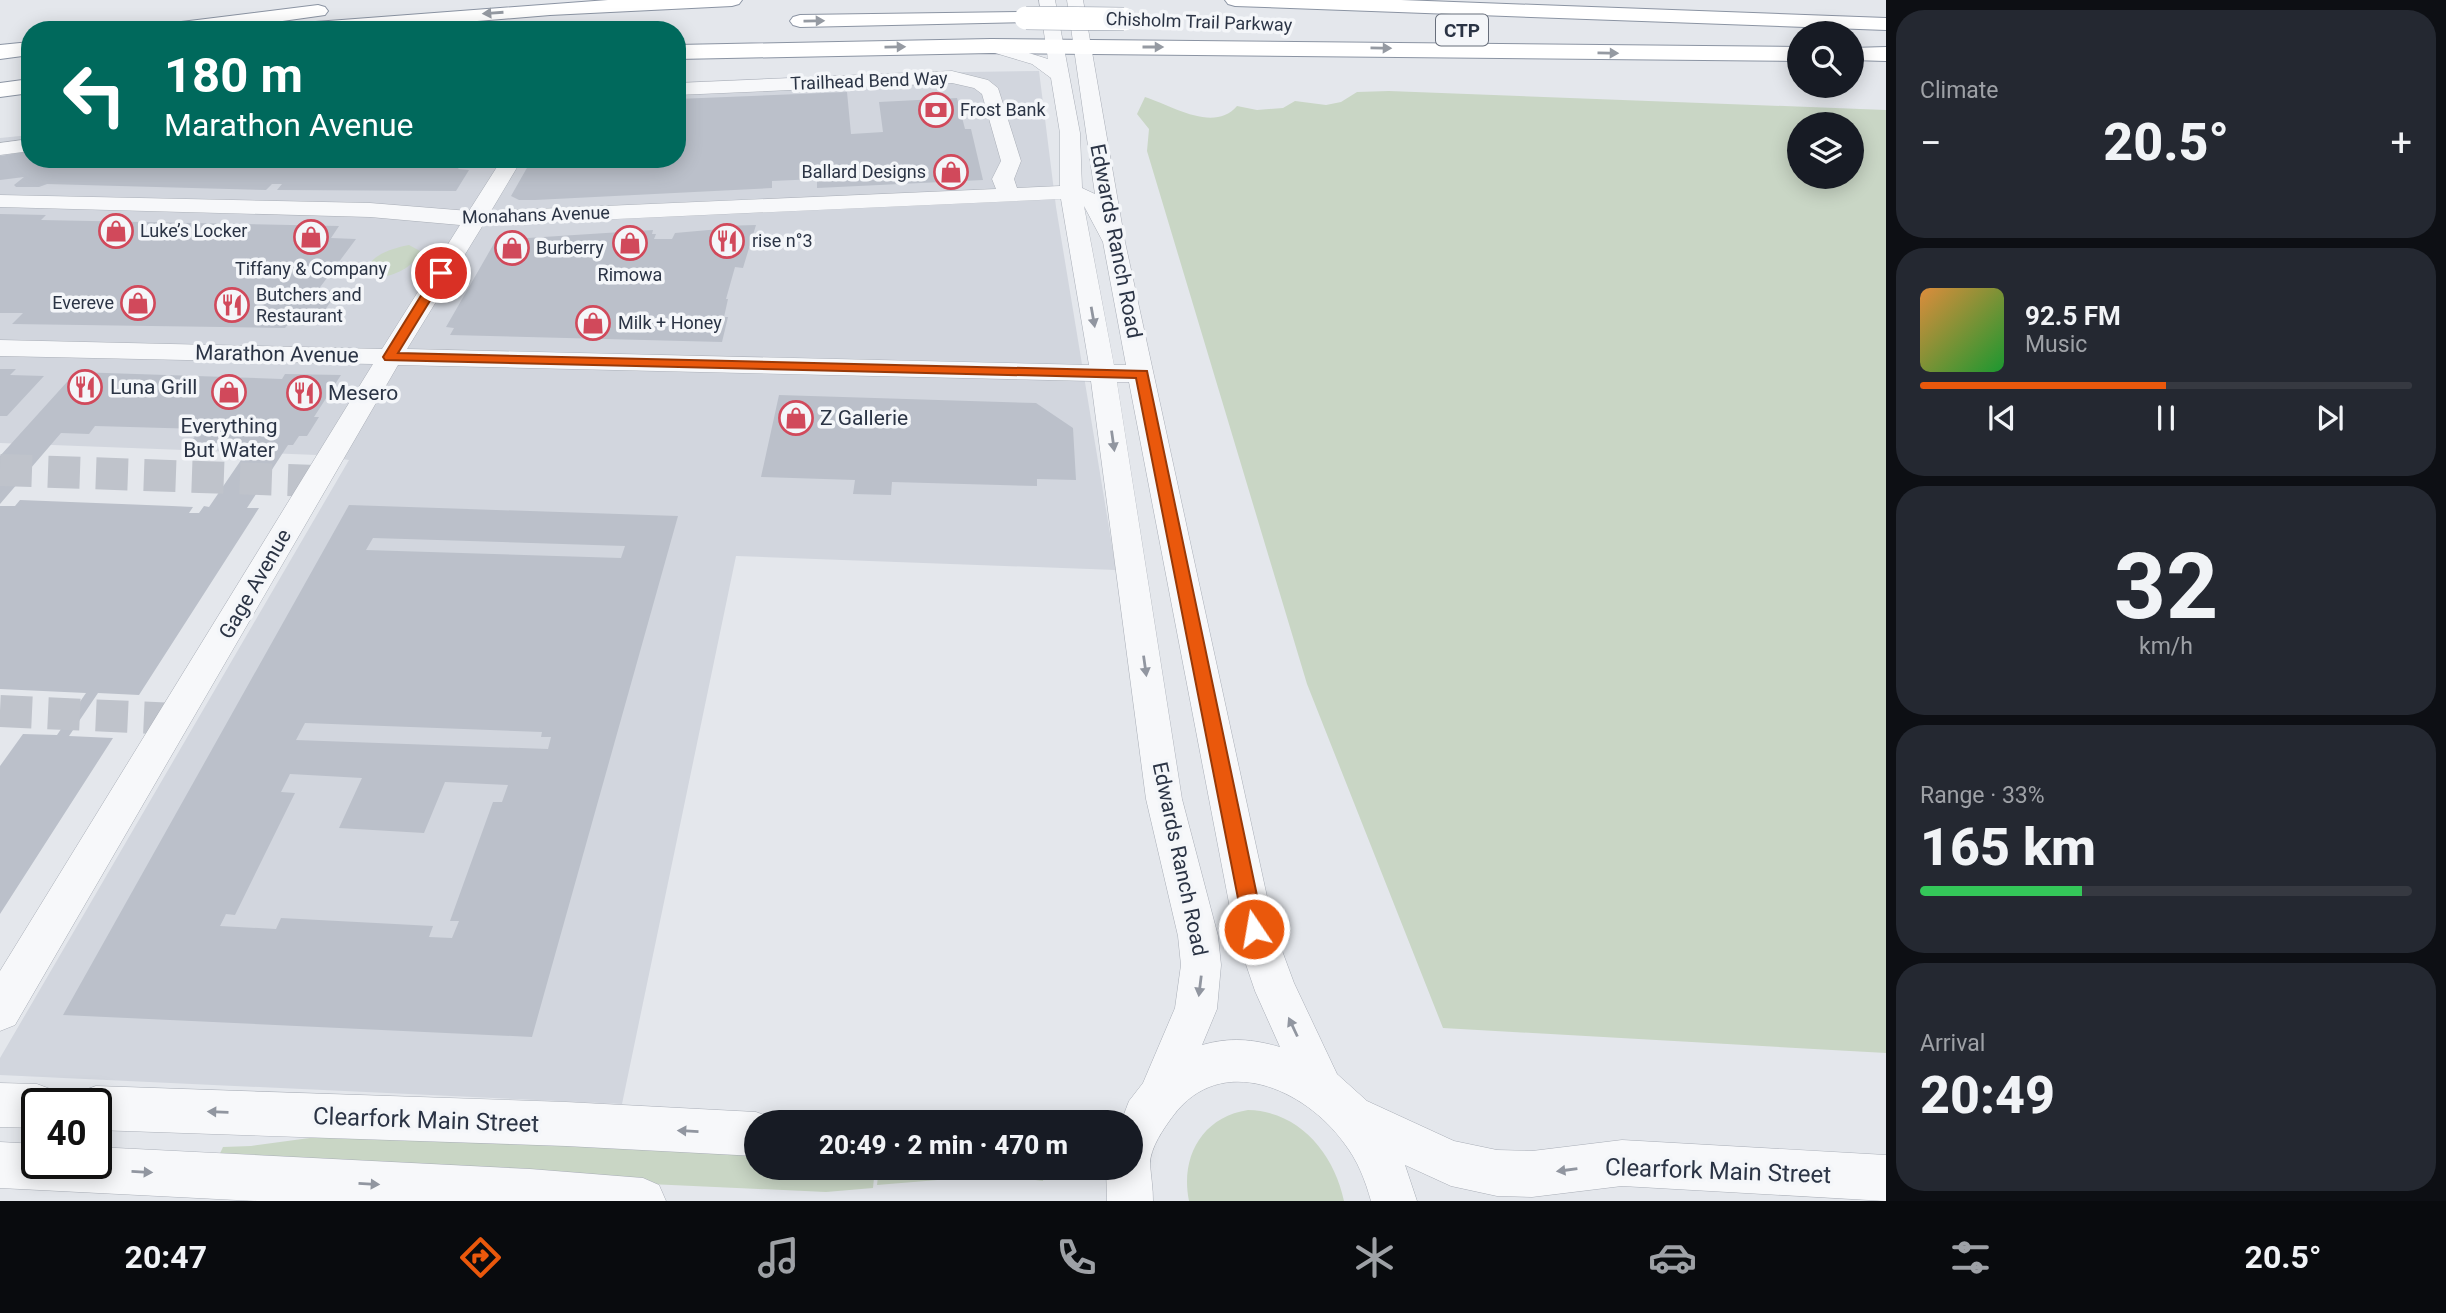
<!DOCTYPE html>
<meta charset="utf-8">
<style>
body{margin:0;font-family:Roboto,sans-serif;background:#242831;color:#f1f3f6;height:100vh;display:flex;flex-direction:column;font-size:26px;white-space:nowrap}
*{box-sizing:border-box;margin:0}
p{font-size:23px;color:#9ea1a6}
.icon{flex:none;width:38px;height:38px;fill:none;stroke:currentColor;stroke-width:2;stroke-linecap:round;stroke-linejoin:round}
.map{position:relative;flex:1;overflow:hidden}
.side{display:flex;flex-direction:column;gap:10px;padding:10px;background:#0d0f14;width:560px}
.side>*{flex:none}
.banner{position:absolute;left:21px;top:21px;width:665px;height:147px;border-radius:28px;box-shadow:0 4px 18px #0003;background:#00695c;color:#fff;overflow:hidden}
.controls{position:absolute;left:1787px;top:21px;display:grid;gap:14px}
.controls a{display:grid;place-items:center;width:77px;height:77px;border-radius:50%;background:#171b24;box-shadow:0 4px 18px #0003;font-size:35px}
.speed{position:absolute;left:21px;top:1088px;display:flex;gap:14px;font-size:35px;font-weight:700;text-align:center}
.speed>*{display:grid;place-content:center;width:91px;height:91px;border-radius:50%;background:#171b24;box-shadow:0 4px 18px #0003;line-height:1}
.speed .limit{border:4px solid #111;border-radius:10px;background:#fff;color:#111}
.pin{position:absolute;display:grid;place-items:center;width:60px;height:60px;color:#fff;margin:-30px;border:4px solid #fff;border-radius:50%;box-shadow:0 2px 7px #0007}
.me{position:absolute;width:77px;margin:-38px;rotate:348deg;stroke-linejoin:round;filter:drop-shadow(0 0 5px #0008)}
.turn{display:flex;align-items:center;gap:24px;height:147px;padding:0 28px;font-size:32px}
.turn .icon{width:91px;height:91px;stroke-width:2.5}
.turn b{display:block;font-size:49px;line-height:60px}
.big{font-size:52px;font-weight:800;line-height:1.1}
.side .tile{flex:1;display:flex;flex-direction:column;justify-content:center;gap:10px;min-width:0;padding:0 24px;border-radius:28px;background:#242831}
.side .dial{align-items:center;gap:0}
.dial b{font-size:91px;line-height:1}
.song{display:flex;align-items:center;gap:21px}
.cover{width:84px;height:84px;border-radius:10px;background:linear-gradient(135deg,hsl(30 70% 55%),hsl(130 70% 35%))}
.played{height:7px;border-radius:4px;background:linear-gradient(90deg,#ea580c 50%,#363941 50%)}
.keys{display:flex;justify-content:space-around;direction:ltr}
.heat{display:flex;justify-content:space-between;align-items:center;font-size:38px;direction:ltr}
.charge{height:10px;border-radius:5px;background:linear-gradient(90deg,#34c759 33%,#363941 0)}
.trip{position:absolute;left:744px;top:1110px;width:399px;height:70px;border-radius:35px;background:#171b24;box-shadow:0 4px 18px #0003;font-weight:800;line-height:70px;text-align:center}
.tab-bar{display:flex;height:112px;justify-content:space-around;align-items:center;background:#090b0e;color:#9ea1a6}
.tab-bar .icon{width:49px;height:49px}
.tab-bar .active{color:#ea580c}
.tab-bar b{font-size:32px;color:#f1f3f6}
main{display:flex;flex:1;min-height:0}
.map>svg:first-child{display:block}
</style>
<main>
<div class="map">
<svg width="1886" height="1201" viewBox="0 0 1886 1201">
<rect width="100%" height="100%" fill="#e4e7ec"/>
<path fill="#d2d6de" d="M1039 71 1056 207 1116 570 736 556 622 1104 0 1075V1058L349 460 317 455 0 443V138L30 135V159H677V82L900 73Z"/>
<path fill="#c9d6c5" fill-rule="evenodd" d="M1389 91 1886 110V1053L1443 1028 1307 684 1147 151 1149 129 1137 114 1145 97C1173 106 1214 133 1237 106L1257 110 1283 108 1295 101 1326 105 1341 102 1357 92ZM1799 124H1852V177H1799Z
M409 245 420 251C415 269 381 284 365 273 369 255 393 248 409 245Z
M1248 1110C1299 1111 1334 1153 1344 1201H1189C1180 1157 1202 1117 1248 1110Z
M354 1132 756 1148V1167H875L873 1188 826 1192 215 1164 223 1147 251 1146Z
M879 1167H1029L1044 1168 1043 1181 998 1175 877 1185Z"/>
<path fill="#bbc0ca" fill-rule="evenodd" d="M847 92 851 134 883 132 879 102 957 98 965 129H971L983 180 817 188V179L772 181V188L535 200H519L511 196 528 166 545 165 546 162 526 163 528 159H677V99Z
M30 151V159H496L494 163 463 162 458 169 469 170 456 191 277 190 282 184H272L266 190 47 184 39 187H16L14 185 24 177 0 180V156Z
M0 214 46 215 41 220 339 226 331 238 356 239 318 290 338 291 316 323H289L285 328 12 324 23 313H0Z
M756 225 743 268 735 267 726 299H728L724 317H728L722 342 450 335 454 328 446 327 496 240 653 230 652 234H656L654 239H672L675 233 720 229 721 226Z
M0 369H16L10 375 44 376 7 416H0Z
M76 372 282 379 285 374 341 375 314 417H319L307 436H299L293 445H288L247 508H259L139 695 98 693 69 736 113 738 0 914V766L23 734 57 735 86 693 0 689V506H15L20 500 172 506 193 507 189 513H199L204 506 209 507 252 444 191 442 200 429 95 426 89 434 61 433 0 504V456Z
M779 395 1036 403 1073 428 1076 480 1037 479V486L892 482 891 495 853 494 855 480 761 477Z
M349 505 678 516 532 1037 63 1015ZM373 538 625 546 621 558 366 550ZM305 723 542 732 541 737H551L548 749 296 740ZM290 774 362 778 339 828 424 833 445 782 508 785 502 802H493L450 921H459L452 938 429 937 433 926 281 918 276 929 220 926 226 914 235 915 295 793 281 792Z"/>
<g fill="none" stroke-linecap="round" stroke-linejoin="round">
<path stroke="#bfc3cb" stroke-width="32" stroke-dasharray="32 16" stroke-linecap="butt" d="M0 470 316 481
M0 711 176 719"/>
<g stroke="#a9aeb7" stroke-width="1">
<path id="minor" d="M1039 0H1055L1080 133 1082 188 1095 194 1067 0H1083L1125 242 1274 929 1294 983 1337 1074 1367 1101 1454 1141 1497 1150 1532 1151 1622 1140 1886 1155V1201L1622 1186 1532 1197 1497 1196 1451 1186 1405 1165 1417 1201H1371C1365 1180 1358 1161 1344 1143 1305 1089 1221 1051 1173 1116 1164 1128 1150 1148 1150 1164 1151 1176 1153 1189 1153 1201H1107L1106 1167H1130V1122H1121L1129 1101 1143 1083 1175 1008 1181 965 1178 936 1146 799 1091 381 398 365 15 1025 0 1031V971L373 364 0 356V340L382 349 460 225 370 217 0 207V195L370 203 469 211 502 159H522L491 211 996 189 992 179 1001 161 982 94 974 88 952 83 677 95V83L952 71 988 80 998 88 1021 161 1014 179 1017 188 1060 186V133L1051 78 1032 64 985 50 982 46 991 41 1048 59ZM1061 199 1089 365 407 349 483 225ZM1084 206 1103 242 1126 365H1114ZM1117 382H1129L1234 929 1255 991 1280 1047C1252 1039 1230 1037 1202 1045L1217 1009 1221 965 1218 936 1182 799Z
M30 139V151L0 155V143Z
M0 1083 37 1084 53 1090 58 1104H37V1128L0 1127Z
M96 1086 566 1102 756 1112 772 1118 773 1122H756V1156L566 1146 96 1130V1104H76L80 1092Z
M0 1142 37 1144V1164H96V1147L530 1169 643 1178 659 1185 666 1201H257L0 1188Z"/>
</g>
<g stroke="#8b94a3" stroke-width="2">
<path id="highway" d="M608 0H742L739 4 732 6 550 15 370 30H279L282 26 289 24Z
M1225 0H1401L1886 18V30L1235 6 1228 4Z
M318 5 325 7 328 11 325 15 218 30H155L158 26 165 24Z
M1026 12 1033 14 1036 18 1033 22 800 27 793 25 790 21 793 17 800 15Z
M991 39 1799 47V61L991 53 677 59V45Z
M30 42V55L0 59V45Z
M1886 47V61L1852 60V48Z
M30 79V93L0 97V83Z"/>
</g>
<use href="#minor" fill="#f7f8fa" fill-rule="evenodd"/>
<use href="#highway" fill="#fff" fill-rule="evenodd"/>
<g stroke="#8b94a3" stroke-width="24" stroke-linecap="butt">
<path id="highway-bridge" d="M1026 18 1124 19"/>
</g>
<use href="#highway-bridge" stroke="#fff" stroke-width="23"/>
</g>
<defs><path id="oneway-solid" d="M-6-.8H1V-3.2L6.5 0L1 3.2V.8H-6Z" transform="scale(1.75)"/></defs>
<g fill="#959aa2">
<use href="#oneway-solid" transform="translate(493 13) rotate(176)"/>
<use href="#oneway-solid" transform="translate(814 21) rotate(-1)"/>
<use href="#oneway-solid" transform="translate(895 47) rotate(-1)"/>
<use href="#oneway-solid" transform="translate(1153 47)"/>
<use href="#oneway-solid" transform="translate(1381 48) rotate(1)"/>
<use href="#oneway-solid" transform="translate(1608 53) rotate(1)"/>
</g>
<g fill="#9196a0">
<use href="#oneway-solid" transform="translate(1093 317) rotate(80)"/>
<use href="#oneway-solid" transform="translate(1113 441) rotate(82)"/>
<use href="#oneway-solid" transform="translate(1145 666) rotate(82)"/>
<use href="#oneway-solid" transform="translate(1200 986) rotate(97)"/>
<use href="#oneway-solid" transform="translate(1293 1027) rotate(-115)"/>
<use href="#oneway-solid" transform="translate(218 1112) rotate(-178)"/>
<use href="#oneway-solid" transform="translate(688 1131) rotate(-177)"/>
<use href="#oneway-solid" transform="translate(1567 1170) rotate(172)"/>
<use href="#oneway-solid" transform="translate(142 1172) rotate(3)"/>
<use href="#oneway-solid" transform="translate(369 1184) rotate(3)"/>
</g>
<path fill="#ea580c" stroke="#983908" stroke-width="2" d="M441 270 447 273 398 353 1147 371 1264 929 1261 936 1254 939 1247 936 1244 929 1136 378 385 360 383 357 435 273Z"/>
<defs>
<g id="bank-ring" transform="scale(1.75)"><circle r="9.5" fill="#f4f6f9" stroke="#d1495b" stroke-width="1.5"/><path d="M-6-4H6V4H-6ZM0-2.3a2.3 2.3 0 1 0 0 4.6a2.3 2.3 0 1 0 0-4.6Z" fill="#d1495b"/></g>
<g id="shop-ring" transform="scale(1.75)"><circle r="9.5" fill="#f4f6f9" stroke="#d1495b" stroke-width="1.5"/><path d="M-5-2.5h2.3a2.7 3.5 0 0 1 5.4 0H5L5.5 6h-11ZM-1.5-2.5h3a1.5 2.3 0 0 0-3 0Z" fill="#d1495b"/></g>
<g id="restaurant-ring" transform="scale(1.75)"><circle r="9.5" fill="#f4f6f9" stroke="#d1495b" stroke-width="1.5"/><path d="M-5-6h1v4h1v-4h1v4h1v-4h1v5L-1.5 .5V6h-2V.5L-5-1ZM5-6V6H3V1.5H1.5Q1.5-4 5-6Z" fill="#d1495b"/></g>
</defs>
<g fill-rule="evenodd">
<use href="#bank-ring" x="936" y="110"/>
<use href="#shop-ring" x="951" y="172"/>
<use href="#shop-ring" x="116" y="231"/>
<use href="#shop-ring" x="311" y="237"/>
<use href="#restaurant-ring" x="727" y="241"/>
<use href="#shop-ring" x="630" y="243"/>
<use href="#shop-ring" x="512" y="248"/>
<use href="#shop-ring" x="138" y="303"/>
<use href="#restaurant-ring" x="232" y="305"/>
<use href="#shop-ring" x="593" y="323"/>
<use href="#restaurant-ring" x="85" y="387"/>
<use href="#shop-ring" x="229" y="392"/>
<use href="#restaurant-ring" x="304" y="393"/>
<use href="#shop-ring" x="796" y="418"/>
</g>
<g text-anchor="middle" stroke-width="7" stroke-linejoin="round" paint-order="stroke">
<g font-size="18" fill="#2b3445" stroke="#f4f6f9">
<text transform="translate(1199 22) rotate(2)" y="6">Chisholm Trail Parkway</text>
<text transform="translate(869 81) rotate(-2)" y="6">Trailhead Bend Way</text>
<text transform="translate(536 215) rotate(-2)" y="6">Monahans Avenue</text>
</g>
<g font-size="18" fill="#2b3445" stroke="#f4f6f9" text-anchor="start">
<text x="960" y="116">Frost Bank</text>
<text x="926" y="178" text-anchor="end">Ballard Designs</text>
<text x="140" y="237">Luke’s Locker</text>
<text x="752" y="247">rise n°3</text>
<text x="536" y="254">Burberry</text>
<text x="311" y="275" text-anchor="middle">Tiffany &amp; Company</text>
<text x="630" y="281" text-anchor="middle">Rimowa</text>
<text x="256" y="301">Butchers and<tspan x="256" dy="21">Restaurant</tspan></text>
<text x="114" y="309" text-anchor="end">Evereve</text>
<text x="618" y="329">Milk + Honey</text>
</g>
<rect fill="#f4f6f9" stroke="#676e7b" stroke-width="2" x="1436" y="14.5" width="52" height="31" rx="5"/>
<g font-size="19" font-weight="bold" fill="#2b3445">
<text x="1462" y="37">CTP</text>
</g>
<g font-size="21" fill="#2b3445" stroke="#f4f6f9">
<text transform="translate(1116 241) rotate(79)" y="7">Edwards Ranch Road</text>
<text transform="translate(277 354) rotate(1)" y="7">Marathon Avenue</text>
<text transform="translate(255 584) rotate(-60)" y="7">Gage Avenue</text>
<text transform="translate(1180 859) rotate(78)" y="7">Edwards Ranch Road</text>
</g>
<g font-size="21" fill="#2b3445" stroke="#f4f6f9" text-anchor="start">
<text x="110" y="394">Luna Grill</text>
<text x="328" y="400">Mesero</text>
<text x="820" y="425">Z Gallerie</text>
<text x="229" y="433" text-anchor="middle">Everything<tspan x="229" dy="24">But Water</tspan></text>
</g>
<g font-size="24" fill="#2b3445" stroke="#f4f6f9">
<text transform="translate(426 1120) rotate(2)" y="8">Clearfork Main Street</text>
<text transform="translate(1718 1171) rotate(2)" y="8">Clearfork Main Street</text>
</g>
</g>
</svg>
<div class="controls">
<a><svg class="icon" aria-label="search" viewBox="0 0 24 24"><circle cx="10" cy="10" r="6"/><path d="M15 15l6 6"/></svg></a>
<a><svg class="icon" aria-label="layers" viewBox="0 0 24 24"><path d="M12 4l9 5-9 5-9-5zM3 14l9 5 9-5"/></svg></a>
</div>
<div class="speed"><div class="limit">40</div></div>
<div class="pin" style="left:441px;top:273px;background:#d93025"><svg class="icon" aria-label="arrive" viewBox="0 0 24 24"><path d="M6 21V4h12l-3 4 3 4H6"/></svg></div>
<svg class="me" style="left:1254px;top:929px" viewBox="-20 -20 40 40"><circle r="17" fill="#ea580c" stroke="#fff" stroke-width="3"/><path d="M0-11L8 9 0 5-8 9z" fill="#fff"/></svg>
<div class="trip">20:49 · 2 min · 470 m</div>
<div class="banner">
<div class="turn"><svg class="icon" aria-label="left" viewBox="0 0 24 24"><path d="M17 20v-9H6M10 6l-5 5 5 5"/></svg><div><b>180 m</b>Marathon Avenue</div></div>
</div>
</div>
<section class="side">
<div class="tile"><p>Climate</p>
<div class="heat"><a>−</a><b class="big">20.5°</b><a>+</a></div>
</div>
<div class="tile">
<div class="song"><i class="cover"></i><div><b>92.5 FM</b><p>Music</p></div></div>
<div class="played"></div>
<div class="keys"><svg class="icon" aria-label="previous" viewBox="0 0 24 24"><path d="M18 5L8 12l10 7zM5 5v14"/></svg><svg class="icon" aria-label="pause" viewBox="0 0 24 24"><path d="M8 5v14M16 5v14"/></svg><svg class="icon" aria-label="next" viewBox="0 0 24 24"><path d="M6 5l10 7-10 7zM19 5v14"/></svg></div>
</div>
<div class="tile dial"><b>32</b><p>km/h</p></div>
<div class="tile"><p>Range · 33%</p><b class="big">165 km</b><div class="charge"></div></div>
<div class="tile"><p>Arrival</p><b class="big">20:49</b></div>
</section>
</main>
<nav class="tab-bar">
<b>20:47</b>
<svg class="icon active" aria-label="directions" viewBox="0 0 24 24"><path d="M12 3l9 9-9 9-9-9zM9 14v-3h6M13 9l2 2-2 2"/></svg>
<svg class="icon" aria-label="music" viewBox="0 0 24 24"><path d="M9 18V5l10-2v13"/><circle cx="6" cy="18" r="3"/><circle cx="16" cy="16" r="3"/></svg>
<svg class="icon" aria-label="phone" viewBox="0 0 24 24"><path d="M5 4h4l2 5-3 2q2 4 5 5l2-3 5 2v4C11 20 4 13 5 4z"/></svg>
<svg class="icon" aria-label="climate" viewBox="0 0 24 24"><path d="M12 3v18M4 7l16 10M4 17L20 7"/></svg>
<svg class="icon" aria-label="car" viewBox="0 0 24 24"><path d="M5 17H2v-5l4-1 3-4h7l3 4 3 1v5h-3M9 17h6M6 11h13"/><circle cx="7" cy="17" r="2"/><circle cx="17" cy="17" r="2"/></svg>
<svg class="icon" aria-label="filters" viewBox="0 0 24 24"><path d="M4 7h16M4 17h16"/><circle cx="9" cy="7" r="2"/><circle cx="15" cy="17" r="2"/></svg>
<b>20.5°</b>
</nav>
